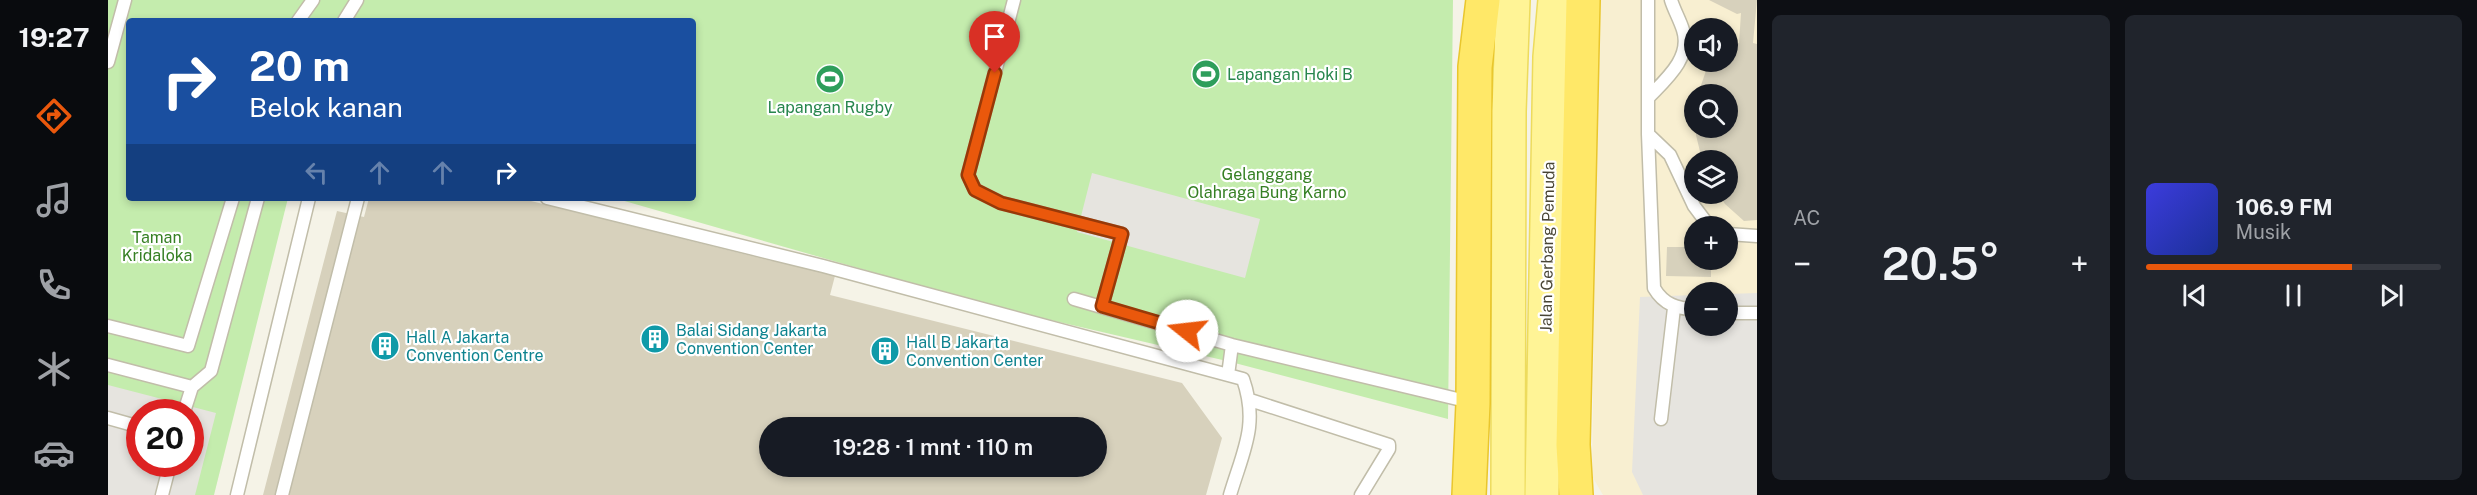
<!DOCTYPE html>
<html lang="id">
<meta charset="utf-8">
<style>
body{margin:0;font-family:"Public Sans",sans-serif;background:#20242c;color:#f1f3f6;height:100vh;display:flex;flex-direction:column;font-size:22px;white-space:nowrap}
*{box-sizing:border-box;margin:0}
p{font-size:20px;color:#9ea1a6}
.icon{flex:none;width:33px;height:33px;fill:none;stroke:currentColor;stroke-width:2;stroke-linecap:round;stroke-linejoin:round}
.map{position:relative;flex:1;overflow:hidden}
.drawer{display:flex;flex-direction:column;gap:15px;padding:15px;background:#0d0f14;width:720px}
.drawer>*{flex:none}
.guide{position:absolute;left:18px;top:18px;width:570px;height:183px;border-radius:6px;box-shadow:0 3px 9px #0003;background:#1a4fa0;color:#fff;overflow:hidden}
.tools{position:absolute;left:1576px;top:18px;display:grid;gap:12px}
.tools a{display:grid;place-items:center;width:54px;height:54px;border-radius:50%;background:#171b24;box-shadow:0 3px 9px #0003;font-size:30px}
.speed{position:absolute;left:18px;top:399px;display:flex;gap:12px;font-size:30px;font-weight:700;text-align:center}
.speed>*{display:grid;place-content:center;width:78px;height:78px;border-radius:50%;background:#171b24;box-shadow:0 3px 9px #0003;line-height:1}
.speed .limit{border:9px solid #d22;background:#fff;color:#111}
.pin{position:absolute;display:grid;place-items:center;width:51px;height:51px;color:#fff;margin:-62px -26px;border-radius:50% 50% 50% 0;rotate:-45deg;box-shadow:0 0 6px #0007}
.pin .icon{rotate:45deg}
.me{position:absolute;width:66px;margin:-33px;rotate:286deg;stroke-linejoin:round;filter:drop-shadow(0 0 4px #0008)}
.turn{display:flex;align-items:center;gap:21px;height:126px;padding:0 24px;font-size:27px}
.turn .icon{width:78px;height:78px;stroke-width:2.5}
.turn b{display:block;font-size:42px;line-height:51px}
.lanes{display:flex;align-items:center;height:57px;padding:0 24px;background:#0003;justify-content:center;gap:30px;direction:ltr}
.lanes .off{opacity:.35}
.big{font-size:45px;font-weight:600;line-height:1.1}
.drawer .card{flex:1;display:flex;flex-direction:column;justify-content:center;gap:9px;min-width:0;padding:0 21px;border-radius:9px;background:#20242c}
.song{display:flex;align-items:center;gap:18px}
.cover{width:72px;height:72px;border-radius:9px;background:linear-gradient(135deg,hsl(240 70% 55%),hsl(230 70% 35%))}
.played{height:6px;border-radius:3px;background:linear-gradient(90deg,#ea580c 70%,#363941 70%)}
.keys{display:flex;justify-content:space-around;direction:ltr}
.heat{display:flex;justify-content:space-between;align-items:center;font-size:33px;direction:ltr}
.drawer .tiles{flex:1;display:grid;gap:15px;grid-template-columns:repeat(2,1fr)}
.trip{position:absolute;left:651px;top:417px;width:348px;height:60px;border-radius:30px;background:#171b24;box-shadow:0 3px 9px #0003;font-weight:600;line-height:60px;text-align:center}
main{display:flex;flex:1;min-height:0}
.menu{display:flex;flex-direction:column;width:108px;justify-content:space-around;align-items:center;background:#090b0e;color:#9ea1a6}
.menu .icon{width:42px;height:42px}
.menu .on{color:#ea580c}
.menu b{font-size:27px;color:#f1f3f6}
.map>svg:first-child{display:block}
</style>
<main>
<nav class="menu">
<b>19:27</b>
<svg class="icon on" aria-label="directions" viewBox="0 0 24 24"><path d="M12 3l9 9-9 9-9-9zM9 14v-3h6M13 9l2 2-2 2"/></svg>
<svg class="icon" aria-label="music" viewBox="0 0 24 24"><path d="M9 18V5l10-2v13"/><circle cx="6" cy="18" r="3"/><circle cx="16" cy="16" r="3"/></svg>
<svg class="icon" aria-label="phone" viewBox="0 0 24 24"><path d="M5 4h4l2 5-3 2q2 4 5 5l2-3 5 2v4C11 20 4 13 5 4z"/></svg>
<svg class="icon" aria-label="climate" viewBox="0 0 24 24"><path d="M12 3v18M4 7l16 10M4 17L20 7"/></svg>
<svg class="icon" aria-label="car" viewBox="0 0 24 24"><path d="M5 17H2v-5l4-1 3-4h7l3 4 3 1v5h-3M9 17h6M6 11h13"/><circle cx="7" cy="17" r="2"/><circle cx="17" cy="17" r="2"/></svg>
</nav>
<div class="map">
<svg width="1649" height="495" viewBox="0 0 1649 495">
<rect width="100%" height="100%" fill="#f5f3e7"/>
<path fill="#f8efd1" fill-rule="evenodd" d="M1490 0H1649V495H1495L1484 476ZM1587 28H1620V62H1587ZM1587 94H1620V128H1587ZM1587 160H1620V194H1587ZM1587 226H1620V260H1587ZM1587 292H1620V326H1587Z"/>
<path fill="#c4ecad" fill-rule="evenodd" d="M0 0H1345L1340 419 1123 362 886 307 506 198H585V21H21V198H180L106 495H0ZM32 412H82V464H32Z"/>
<path fill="#e6e4df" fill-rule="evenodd" d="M984 173 1152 219 1137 278 969 232Z
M1649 293V495H1535L1524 472 1532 297 1587 295V326H1620V294Z
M0 385 108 413 87 495H0ZM32 412H82V464H32Z"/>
<path fill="#d7d1bc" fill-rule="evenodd" d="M1601 0H1649L1645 43 1649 44V220L1636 221 1617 204 1610 194H1620V160H1594L1588 135V128H1620V94H1590L1601 62H1620V46L1631 43 1633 13 1629 14Z
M261 198H411L664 261 666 256 728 272 722 295 1074 383 1114 438 1098 495H155L229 211 256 217ZM662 428H988V466H662Z
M1559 247H1587V260H1603V277L1558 276Z"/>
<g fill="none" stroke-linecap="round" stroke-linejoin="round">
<g stroke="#c1bda9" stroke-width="15">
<path id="lane" d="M906 0 860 175 867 190 893 203 1014 234 994 306
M1540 0V134L1546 288C1556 305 1569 308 1587 310
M190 21 205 0
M236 21 249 0
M0 62 17 0
M1540 98C1557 80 1584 58 1575 30 1572 20 1566 10 1563 0
M1540 134 1562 155 1586 206 1601 226
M439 198 715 266 1135 379C1151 425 1135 451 1122 495
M1620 234 1649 236
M966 299 1124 345 1362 402
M1620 313H1649
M0 326 80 346 125 198
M0 365 84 387
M1120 375 1124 345
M1142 400 1281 445V449L1253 495
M76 412 84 387 103 371 150 198
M0 418 32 427
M1553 419 1566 308
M54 495 62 464
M129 495 201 198
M174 495 250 198"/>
</g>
<g stroke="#eddb5d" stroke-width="36">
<path id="primary" d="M1400 495 1401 111 1405 0
M1434 495 1442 57 1447 0"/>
</g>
<g stroke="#e9c62d" stroke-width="36">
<path id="highway" d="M1361 495 1365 403 1367 67 1375 0
M1468 495 1465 445 1475 0"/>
</g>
<use href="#lane" stroke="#fff" stroke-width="12"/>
<use href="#primary" stroke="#fff496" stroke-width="33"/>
<use href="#highway" stroke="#ffe868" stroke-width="33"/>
</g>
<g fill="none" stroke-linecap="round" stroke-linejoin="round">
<g stroke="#983908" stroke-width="15">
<path id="route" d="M887 73 860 175 867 190 893 203 1014 234 994 306 1079 331"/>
</g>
<use href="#route" stroke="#ea580c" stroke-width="10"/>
</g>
<defs>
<g id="stadium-disc" transform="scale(1.5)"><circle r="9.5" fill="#2e9e5b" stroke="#fff"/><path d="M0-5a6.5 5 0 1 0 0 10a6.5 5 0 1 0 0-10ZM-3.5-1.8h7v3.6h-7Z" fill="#fff"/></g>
<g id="building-disc" transform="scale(1.5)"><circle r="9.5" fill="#0f9aa8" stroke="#fff"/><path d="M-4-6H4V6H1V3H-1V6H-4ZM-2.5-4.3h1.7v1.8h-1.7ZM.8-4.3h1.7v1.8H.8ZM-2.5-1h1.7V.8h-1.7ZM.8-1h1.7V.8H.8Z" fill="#fff"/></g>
</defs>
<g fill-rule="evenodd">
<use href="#stadium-disc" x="1098" y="74"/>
<use href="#stadium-disc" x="722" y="79"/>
<use href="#building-disc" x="547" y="339"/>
<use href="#building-disc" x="277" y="346"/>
<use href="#building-disc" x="777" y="351"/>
</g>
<g text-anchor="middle" stroke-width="4.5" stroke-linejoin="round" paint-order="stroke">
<g font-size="16" fill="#27864d" stroke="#fff" text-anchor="start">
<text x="1119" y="80">Lapangan Hoki B</text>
<text x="722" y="113" text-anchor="middle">Lapangan Rugby</text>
</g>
<g font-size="16" fill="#368024" stroke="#fff">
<text x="1159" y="180">Gelanggang<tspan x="1159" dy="18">Olahraga Bung Karno</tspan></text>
<text x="49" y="243">Taman<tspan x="49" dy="18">Kridaloka</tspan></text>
</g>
<g font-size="16" fill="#494535" stroke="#fff">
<text transform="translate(1439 247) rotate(-89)" y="6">Jalan Gerbang Pemuda</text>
</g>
<g font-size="16" fill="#0d838f" stroke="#fff" text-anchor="start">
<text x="568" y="336">Balai Sidang Jakarta<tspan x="568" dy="18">Convention Center</tspan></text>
<text x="298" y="343">Hall A Jakarta<tspan x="298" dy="18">Convention Centre</tspan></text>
<text x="798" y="348">Hall B Jakarta<tspan x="798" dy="18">Convention Center</tspan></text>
</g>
</g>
</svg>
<div class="tools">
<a><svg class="icon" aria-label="sound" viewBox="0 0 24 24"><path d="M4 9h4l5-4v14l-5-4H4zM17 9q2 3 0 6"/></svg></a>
<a><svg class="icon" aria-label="search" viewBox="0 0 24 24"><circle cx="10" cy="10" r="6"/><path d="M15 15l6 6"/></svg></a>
<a><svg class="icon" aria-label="layers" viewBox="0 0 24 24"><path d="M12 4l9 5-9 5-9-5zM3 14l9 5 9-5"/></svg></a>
<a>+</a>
<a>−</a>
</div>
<div class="speed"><div class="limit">20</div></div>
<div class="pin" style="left:887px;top:73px;background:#d93025"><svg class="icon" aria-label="arrive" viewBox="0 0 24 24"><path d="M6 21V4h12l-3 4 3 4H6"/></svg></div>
<svg class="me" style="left:1079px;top:331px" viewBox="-20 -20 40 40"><circle r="19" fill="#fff"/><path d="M0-13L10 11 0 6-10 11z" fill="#ea580c"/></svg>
<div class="trip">19:28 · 1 mnt · 110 m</div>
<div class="guide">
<div class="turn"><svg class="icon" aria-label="right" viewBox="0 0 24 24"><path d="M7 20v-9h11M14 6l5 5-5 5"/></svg><div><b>20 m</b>Belok kanan</div></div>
<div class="lanes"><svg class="icon off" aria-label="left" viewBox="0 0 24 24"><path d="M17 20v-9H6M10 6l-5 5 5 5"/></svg><svg class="icon off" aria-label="ahead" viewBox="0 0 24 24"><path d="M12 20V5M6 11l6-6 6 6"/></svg><svg class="icon off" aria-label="ahead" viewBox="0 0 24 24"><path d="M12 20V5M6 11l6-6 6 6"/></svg><svg class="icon" aria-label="right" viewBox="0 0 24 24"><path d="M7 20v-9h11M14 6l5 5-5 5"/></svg></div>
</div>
</div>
<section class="drawer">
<div class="tiles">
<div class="card"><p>AC</p>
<div class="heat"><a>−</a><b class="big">20.5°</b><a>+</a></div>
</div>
<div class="card">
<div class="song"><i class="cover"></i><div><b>106.9 FM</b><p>Musik</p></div></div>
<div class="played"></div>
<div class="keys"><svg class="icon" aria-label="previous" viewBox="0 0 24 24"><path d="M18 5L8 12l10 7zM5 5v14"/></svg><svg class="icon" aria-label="pause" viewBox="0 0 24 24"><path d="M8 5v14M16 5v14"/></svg><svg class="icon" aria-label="next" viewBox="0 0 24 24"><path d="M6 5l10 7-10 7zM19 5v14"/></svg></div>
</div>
</div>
</section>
</main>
